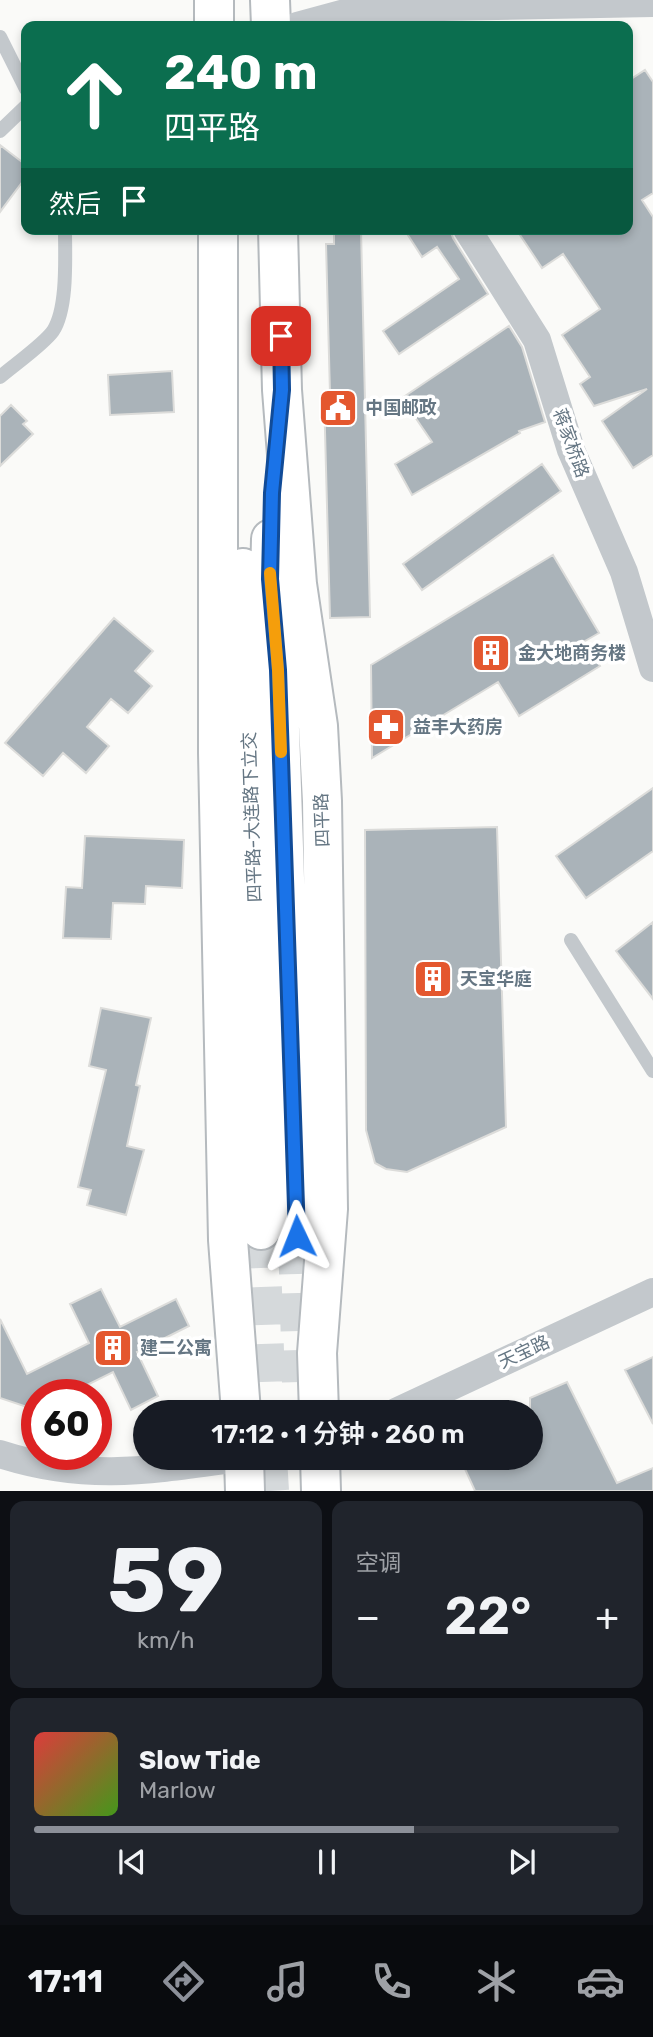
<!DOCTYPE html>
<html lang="zh">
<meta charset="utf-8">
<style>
body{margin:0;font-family:Rubik,"Noto Sans SC",sans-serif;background:#20242c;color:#f1f3f6;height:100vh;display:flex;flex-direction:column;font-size:26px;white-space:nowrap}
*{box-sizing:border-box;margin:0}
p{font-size:23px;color:#9ea1a6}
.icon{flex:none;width:38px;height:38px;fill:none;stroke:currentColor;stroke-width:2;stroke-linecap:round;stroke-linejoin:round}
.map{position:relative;height:1491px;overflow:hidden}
.sheet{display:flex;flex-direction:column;gap:10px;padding:10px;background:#0d0f14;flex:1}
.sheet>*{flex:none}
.hud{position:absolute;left:21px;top:21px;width:612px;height:214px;border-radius:14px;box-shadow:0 4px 10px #0003;background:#0b6e4f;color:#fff;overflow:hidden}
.speed{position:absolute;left:21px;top:1379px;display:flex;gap:14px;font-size:35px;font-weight:700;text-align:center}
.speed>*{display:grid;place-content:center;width:91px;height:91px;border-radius:50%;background:#171b24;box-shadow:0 4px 10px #0003;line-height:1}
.speed .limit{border:10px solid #d22;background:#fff;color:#111}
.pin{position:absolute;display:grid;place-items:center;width:60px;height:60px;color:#fff;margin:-30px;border-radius:14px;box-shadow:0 4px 10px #0006}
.me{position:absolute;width:77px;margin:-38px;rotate:358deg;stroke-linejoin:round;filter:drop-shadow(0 0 5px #0008)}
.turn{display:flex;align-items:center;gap:24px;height:147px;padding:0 28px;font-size:32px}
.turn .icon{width:91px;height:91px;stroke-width:2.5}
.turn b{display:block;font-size:49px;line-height:60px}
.then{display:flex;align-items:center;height:66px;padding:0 28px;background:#0003;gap:14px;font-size:26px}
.big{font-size:52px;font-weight:600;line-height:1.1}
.sheet .widget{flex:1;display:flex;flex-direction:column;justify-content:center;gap:10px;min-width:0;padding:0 24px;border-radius:14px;background:#20242c}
.sheet .dial{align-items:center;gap:0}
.dial b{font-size:91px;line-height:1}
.song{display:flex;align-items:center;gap:21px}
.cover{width:84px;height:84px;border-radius:10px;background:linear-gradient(135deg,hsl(0 70% 55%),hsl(100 70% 35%))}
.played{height:7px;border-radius:4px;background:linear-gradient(90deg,#8c9099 65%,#363941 65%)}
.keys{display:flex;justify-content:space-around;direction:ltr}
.heat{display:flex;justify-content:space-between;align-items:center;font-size:38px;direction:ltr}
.sheet .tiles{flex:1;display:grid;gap:10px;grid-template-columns:1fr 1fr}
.widget:last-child{grid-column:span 2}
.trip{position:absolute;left:133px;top:1400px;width:410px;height:70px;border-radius:35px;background:#171b24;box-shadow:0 4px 10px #0003;font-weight:600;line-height:70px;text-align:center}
.tabs{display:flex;height:112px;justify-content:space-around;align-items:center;background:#090b0e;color:#9ea1a6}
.tabs .icon{width:49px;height:49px}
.tabs .active{color:#8c9099}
.tabs b{font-size:32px;color:#f1f3f6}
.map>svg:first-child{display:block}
</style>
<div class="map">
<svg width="653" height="1491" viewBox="0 0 653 1491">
<rect width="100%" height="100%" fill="#fafaf8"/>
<path fill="#aab3b9" stroke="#dcdcda" stroke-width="2" d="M645 70 653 82V193L642 200 653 217V455L633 468 602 421 647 389 594 406 580 384 590 377 562 335 600 309 563 254 542 268 516 229H628V81Z
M0 145 26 165V177L0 212Z
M334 229H361L370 617 330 618 324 394H330L326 244H334Z
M404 229H450L453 238 488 294 399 354 383 331 459 279 437 247 422 257Z
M509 326 522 347 545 422 519 431 520 433 412 495 395 464 432 442 402 398Z
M172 371 174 412 110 415 108 375Z
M11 405 27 421 23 424 33 434 0 466V416Z
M542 464 561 491 422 590 403 564Z
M553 555 599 633 585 641 600 666 519 716 498 682 372 758 371 665Z
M114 618 153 651 135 671 152 686 128 713 111 699 87 727 109 746 86 773 63 753 43 776 5 743Z
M653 788V851L586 898 556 856Z
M497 827 506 1127 407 1172 386 1169 375 1163 366 1130 365 830Z
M85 836 184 840 182 888 146 886 145 904 113 903 111 939 63 938 66 887 82 888Z
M653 922V999L616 951Z
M101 1008 151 1018 136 1085 140 1086 127 1146 144 1150 126 1215 87 1205 91 1190 78 1187 106 1070 89 1066Z
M101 1289 120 1327 176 1299 189 1326 137 1352 158 1396 131 1410 113 1372 67 1395H37L33 1409 0 1398V1319L27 1374 89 1343 70 1304Z
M653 1357V1424L625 1370Z
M567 1382 617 1483 653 1468V1491H475L460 1458H530V1398Z"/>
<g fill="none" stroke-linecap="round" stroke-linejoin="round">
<path stroke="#d5d9db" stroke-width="38" stroke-dasharray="38 19" stroke-linecap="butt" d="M261 1230 267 1412
M297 1236 301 1382
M268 1458 270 1491"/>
<g stroke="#b5babe" stroke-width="42">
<path id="primary" d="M270 0 271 26
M214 26V0
M218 229V753L228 1240 241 1412
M278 229 282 390 297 584 318 726 322 801 328 1209 317 1353 319 1412
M271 539 270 579 278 670 297 1236
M243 568 256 885 255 995 261 1230
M244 1458 245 1491
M320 1458 321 1491"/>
</g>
<path stroke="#c3c8cc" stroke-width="14" d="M0 37 26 89
M0 131 26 106
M0 377C14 365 44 344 53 331 68 308 65 256 65 229
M571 940 653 1071"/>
<path stroke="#c3c8cc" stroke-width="28" d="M297 26 356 10 390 8 653 3
M467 229 537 340 571 450 624 572 653 668
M396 1412 653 1292
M0 1454C87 1482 152 1470 240 1458"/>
<use href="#primary" stroke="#fff" stroke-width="38"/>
</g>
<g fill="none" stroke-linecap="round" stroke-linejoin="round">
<g stroke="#114b97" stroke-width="18">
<path id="route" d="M281 336 282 390 272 493 270 579 278 670 297 1236"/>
</g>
<use href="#route" stroke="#1a73e8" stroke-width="12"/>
<path stroke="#f59e0b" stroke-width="12" d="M270 573 278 670 281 752"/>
</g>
<defs>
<g id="civic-square" transform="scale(2.0125)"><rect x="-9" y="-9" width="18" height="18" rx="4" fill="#e4572e" stroke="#fff"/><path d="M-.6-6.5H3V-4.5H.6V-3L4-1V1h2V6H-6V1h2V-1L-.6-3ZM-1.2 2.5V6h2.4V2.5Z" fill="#fff"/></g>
<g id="building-square" transform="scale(2.0125)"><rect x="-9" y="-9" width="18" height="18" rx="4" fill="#e4572e" stroke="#fff"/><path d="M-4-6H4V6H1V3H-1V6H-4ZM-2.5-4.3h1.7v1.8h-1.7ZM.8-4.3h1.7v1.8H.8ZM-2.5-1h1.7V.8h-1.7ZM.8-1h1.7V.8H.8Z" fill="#fff"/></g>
<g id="pharmacy-square" transform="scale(2.0125)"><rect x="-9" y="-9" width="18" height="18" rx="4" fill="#e4572e" stroke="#fff"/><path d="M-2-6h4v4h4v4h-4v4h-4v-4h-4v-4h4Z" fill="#fff"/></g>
</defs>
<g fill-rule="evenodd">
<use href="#civic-square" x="338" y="408"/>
<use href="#building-square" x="491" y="653"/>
<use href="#pharmacy-square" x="386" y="727"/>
<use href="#building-square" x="433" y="979"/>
<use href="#building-square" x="113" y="1348"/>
</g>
<g text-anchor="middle" stroke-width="7" stroke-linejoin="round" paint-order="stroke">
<g font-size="18" font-weight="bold" fill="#657683" stroke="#fff" text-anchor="start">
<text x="365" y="414">中国邮政</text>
<text x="518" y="659">金大地商务楼</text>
<text x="413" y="733">益丰大药房</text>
<text x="460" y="985">天宝华庭</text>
<text x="140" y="1354">建二公寓</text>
</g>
<g font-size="18" fill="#657683" stroke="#fff">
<text transform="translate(571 443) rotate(70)" y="6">蒋家桥路</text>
<text transform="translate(252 817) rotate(-92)" y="6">四平路-大连路下立交</text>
<text transform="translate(322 820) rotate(-92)" y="6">四平路</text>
<text transform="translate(524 1352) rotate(-25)" y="6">天宝路</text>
</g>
</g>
</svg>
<div class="speed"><div class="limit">60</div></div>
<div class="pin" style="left:281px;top:336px;background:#d93025"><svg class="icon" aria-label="arrive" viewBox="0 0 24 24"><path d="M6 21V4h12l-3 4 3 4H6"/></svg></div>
<svg class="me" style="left:297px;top:1236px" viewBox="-20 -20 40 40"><path d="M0-17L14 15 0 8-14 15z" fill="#1a73e8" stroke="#fff" stroke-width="4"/></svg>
<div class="trip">17:12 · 1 分钟 · 260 m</div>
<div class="hud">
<div class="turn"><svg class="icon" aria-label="ahead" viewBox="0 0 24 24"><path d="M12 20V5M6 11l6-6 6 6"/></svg><div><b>240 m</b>四平路</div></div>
<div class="then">然后<svg class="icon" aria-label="arrive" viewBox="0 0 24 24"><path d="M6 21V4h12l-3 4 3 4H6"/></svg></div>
</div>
</div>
<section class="sheet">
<div class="tiles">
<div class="widget dial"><b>59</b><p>km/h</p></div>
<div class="widget"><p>空调</p>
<div class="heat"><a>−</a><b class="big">22°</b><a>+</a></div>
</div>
<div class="widget">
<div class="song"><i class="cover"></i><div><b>Slow Tide</b><p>Marlow</p></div></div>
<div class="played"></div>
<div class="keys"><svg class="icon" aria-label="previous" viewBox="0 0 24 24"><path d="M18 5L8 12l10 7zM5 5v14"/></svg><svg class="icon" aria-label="pause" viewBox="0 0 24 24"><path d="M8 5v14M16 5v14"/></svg><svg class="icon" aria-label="next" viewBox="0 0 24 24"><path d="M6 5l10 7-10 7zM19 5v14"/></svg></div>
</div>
</div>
</section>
<nav class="tabs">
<b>17:11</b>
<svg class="icon active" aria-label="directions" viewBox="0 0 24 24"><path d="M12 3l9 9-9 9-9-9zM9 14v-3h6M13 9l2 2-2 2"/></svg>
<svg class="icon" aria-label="music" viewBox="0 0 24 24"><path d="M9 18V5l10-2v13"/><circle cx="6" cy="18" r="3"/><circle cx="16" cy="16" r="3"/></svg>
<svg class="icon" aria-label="phone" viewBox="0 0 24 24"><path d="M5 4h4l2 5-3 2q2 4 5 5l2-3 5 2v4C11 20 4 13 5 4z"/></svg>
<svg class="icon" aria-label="climate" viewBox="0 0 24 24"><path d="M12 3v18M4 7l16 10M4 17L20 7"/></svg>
<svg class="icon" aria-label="car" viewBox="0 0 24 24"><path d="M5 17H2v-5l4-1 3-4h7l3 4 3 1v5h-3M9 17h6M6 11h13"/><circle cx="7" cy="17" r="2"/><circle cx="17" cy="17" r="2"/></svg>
</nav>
